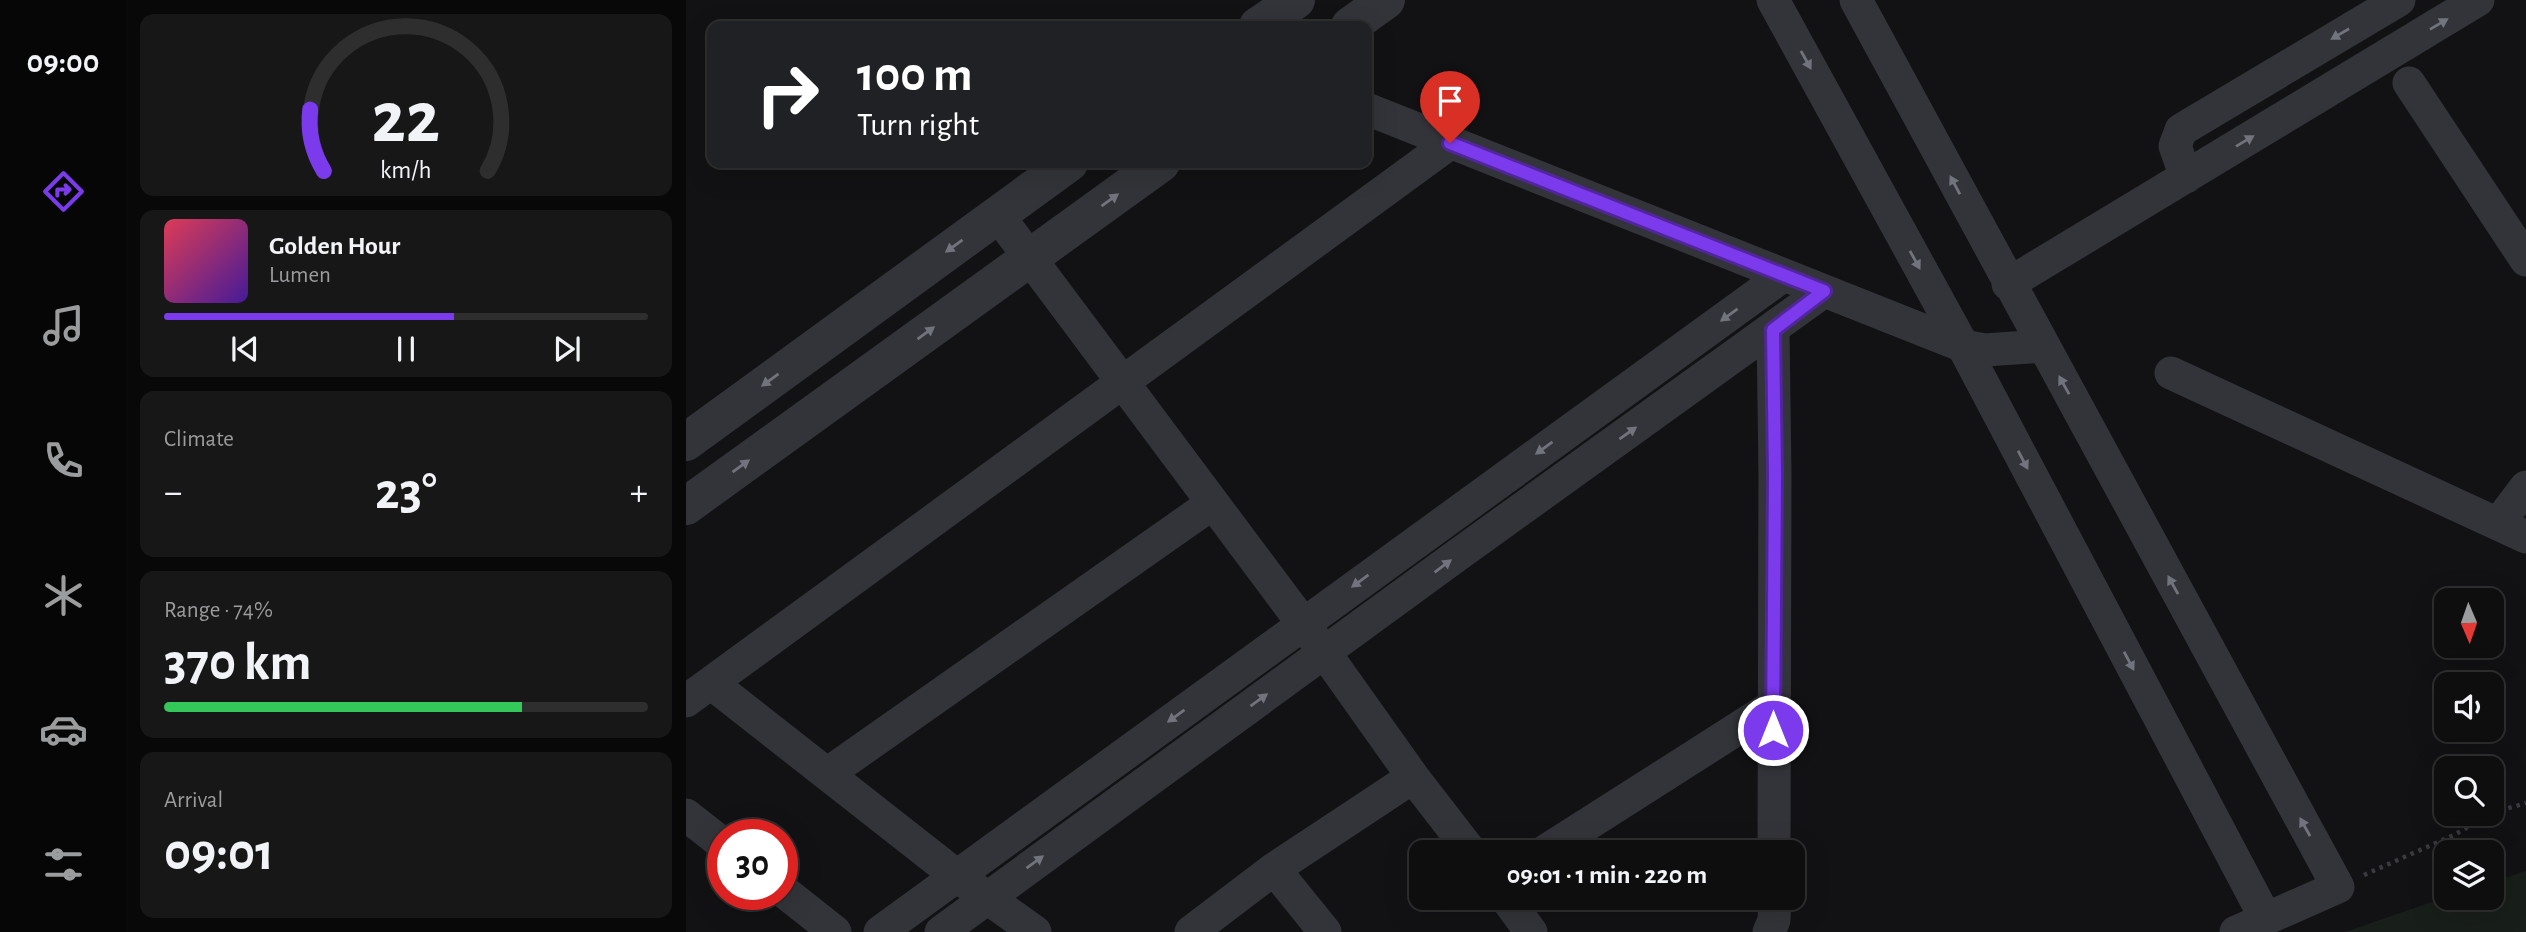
<!DOCTYPE html>
<meta charset="utf-8">
<style>
body{margin:0;font-family:"Alegreya Sans",sans-serif;background:#171718;color:#f1f3f6;height:100vh;display:flex;flex-direction:column;font-size:26px;white-space:nowrap}
*{box-sizing:border-box;margin:0}
p{font-size:23px;color:#9b9c9e}
.icon{flex:none;width:38px;height:38px;fill:none;stroke:currentColor;stroke-width:2;stroke-linecap:round;stroke-linejoin:round}
.map{position:relative;flex:1;overflow:hidden}
.panel{display:flex;flex-direction:column;gap:14px;padding:14px;background:#080808;width:560px}
.panel>*{flex:none}
.banner{position:absolute;left:21px;top:21px;width:665px;height:147px;border-radius:14px;box-shadow:0 7px 28px #0002,0 0 0 2px #2e2e2f;background:#202124;color:#fff;overflow:hidden}
.needle{width:46px;rotate:178deg}
.fabs{position:absolute;left:1748px;top:588px;display:grid;gap:14px}
.fabs a{display:grid;place-items:center;width:70px;height:70px;border-radius:14px;background:#0e0e0f;box-shadow:0 7px 28px #0002,0 0 0 2px #2e2e2f;font-size:35px}
.speed{position:absolute;left:21px;top:819px;display:flex;gap:14px;font-size:35px;font-weight:700;text-align:center}
.speed>*{display:grid;place-content:center;width:91px;height:91px;border-radius:50%;background:#0e0e0f;box-shadow:0 7px 28px #0002,0 0 0 2px #2e2e2f;line-height:1}
.speed .limit{border:10px solid #d22;background:#fff;color:#111}
.pin{position:absolute;display:grid;place-items:center;width:60px;height:60px;color:#fff;margin:-72px -30px;border-radius:50% 50% 50% 0;rotate:-45deg;box-shadow:0 0 7px #0007}
.pin .icon{rotate:45deg}
.me{position:absolute;width:77px;margin:-38px;rotate:0deg;stroke-linejoin:round;filter:drop-shadow(0 0 5px #0008)}
.turn{display:flex;align-items:center;gap:24px;height:147px;padding:0 35px;font-size:32px}
.turn .icon{width:91px;height:91px;stroke-width:2.5}
.turn b{display:block;font-size:49px;line-height:60px}
.big{font-size:52px;font-weight:600;line-height:1.1}
.panel .card{flex:1;display:flex;flex-direction:column;justify-content:center;gap:10px;min-width:0;padding:0 24px;border-radius:14px;background:#171718}
.panel .dial{align-items:center;gap:0}
.dial svg{height:182px;overflow:visible;fill:none;stroke:#2e2e2f;stroke-width:7;stroke-linecap:round;text-anchor:middle}
.dial text{fill:#f1f3f6;stroke:none}
.song{display:flex;align-items:center;gap:21px}
.cover{width:84px;height:84px;border-radius:10px;background:linear-gradient(135deg,hsl(350 70% 55%),hsl(260 70% 35%))}
.played{height:7px;border-radius:4px;background:linear-gradient(90deg,#7c3aed 60%,#2e2e2f 60%)}
.keys{display:flex;justify-content:space-around;direction:ltr}
.heat{display:flex;justify-content:space-between;align-items:center;font-size:38px;direction:ltr}
.charge{height:10px;border-radius:5px;background:linear-gradient(90deg,#34c759 74%,#2e2e2f 0)}
.trip{position:absolute;left:723px;top:840px;width:396px;height:70px;border-radius:14px;background:#0e0e0f;box-shadow:0 7px 28px #0002,0 0 0 2px #2e2e2f;font-weight:600;line-height:70px;text-align:center}
main{display:flex;flex:1;min-height:0}
.tabs{display:flex;flex-direction:column;width:126px;justify-content:space-around;align-items:center;background:#060606;color:#9b9c9e}
.tabs .icon{width:49px;height:49px}
.tabs .selected{color:#7c3aed}
.tabs b{font-size:32px;color:#f1f3f6}
.map>svg:first-child{display:block}
</style>
<main>
<nav class="tabs">
<b>09:00</b>
<svg class="icon selected" aria-label="directions" viewBox="0 0 24 24"><path d="M12 3l9 9-9 9-9-9zM9 14v-3h6M13 9l2 2-2 2"/></svg>
<svg class="icon" aria-label="music" viewBox="0 0 24 24"><path d="M9 18V5l10-2v13"/><circle cx="6" cy="18" r="3"/><circle cx="16" cy="16" r="3"/></svg>
<svg class="icon" aria-label="phone" viewBox="0 0 24 24"><path d="M5 4h4l2 5-3 2q2 4 5 5l2-3 5 2v4C11 20 4 13 5 4z"/></svg>
<svg class="icon" aria-label="climate" viewBox="0 0 24 24"><path d="M12 3v18M4 7l16 10M4 17L20 7"/></svg>
<svg class="icon" aria-label="car" viewBox="0 0 24 24"><path d="M5 17H2v-5l4-1 3-4h7l3 4 3 1v5h-3M9 17h6M6 11h13"/><circle cx="7" cy="17" r="2"/><circle cx="17" cy="17" r="2"/></svg>
<svg class="icon" aria-label="filters" viewBox="0 0 24 24"><path d="M4 7h16M4 17h16"/><circle cx="9" cy="7" r="2"/><circle cx="15" cy="17" r="2"/></svg>
</nav>
<section class="panel">
<div class="card dial"><svg viewBox="0 0 100 80">
<path d="M14 69A42 42 0 1 1 86 69"/>
<path d="M14 69A42 42 0 0 1 8 42" stroke="#7c3aed"/>
<text x="50" y="56" font-size="32" font-weight="700">22</text>
<text x="50" y="72" font-size="11">km/h</text>
</svg></div>
<div class="card">
<div class="song"><i class="cover"></i><div><b>Golden Hour</b><p>Lumen</p></div></div>
<div class="played"></div>
<div class="keys"><svg class="icon" aria-label="previous" viewBox="0 0 24 24"><path d="M18 5L8 12l10 7zM5 5v14"/></svg><svg class="icon" aria-label="pause" viewBox="0 0 24 24"><path d="M8 5v14M16 5v14"/></svg><svg class="icon" aria-label="next" viewBox="0 0 24 24"><path d="M6 5l10 7-10 7zM19 5v14"/></svg></div>
</div>
<div class="card"><p>Climate</p>
<div class="heat"><a>−</a><b class="big">23°</b><a>+</a></div>
</div>
<div class="card"><p>Range · 74%</p><b class="big">370 km</b><div class="charge"></div></div>
<div class="card"><p>Arrival</p><b class="big">09:01</b></div>
</section>
<div class="map">
<svg width="1840" height="932" viewBox="0 0 1840 932">
<rect width="100%" height="100%" fill="#121214"/>
<path fill="#181e1a" d="M1840 871V932H1659L1760 897 1806 898V882Z"/>
<g fill="none" stroke-linecap="round" stroke-linejoin="round">
<path stroke="#393b40" stroke-width="4.5" stroke-dasharray="3.5 5" stroke-linecap="butt" d="M1806 813 1840 803
M1678 875 1768 835 1805 814"/>
<path stroke="#333439" stroke-width="33" d="M1087 0 1277 346 1580 919
M1170 0 1652 887 1550 932
M1723 83 1840 260
M681 109 1277 346 1299 350 1357 346
M1500 177 1489 146 1495 130 1713 0
M311 214 639 653 727 777 785 852
M1322 284 1792 0
M1087 330 1089 475 1088 852
M1485 373 1840 537
M1812 524 1840 487
M25 683 271 876 349 932
M0 701 764 143
M141 774 527 503
M0 815 37 844
M858 852 1087 706
M588 869 639 932
M96 890 149 932
M820 898 845 932
M194 932 1098 275
M255 932 773 554 1138 291
M505 932 588 869 727 777
M1083 932 1088 920 1089 898"/>
<path stroke="#333439" stroke-width="38" d="M572 26 610 0
M664 26 700 0
M0 442 383 163
M0 506 475 163"/>
</g>
<defs><path id="oneway-solid" d="M-6-.8H1V-3.2L6.5 0L1 3.2V.8H-6Z" transform="scale(1.75)"/></defs>
<g fill="#71747d">
<use href="#oneway-solid" transform="translate(1753 24) rotate(-31)"/>
<use href="#oneway-solid" transform="translate(1654 34) rotate(150)"/>
<use href="#oneway-solid" transform="translate(1120 60) rotate(61)"/>
<use href="#oneway-solid" transform="translate(1559 141) rotate(-31)"/>
<use href="#oneway-solid" transform="translate(1269 185) rotate(-118)"/>
<use href="#oneway-solid" transform="translate(424 200) rotate(-36)"/>
<use href="#oneway-solid" transform="translate(268 246) rotate(144)"/>
<use href="#oneway-solid" transform="translate(1229 260) rotate(61)"/>
<use href="#oneway-solid" transform="translate(1043 315) rotate(144)"/>
<use href="#oneway-solid" transform="translate(240 333) rotate(-36)"/>
<use href="#oneway-solid" transform="translate(84 380) rotate(144)"/>
<use href="#oneway-solid" transform="translate(1378 385) rotate(-119)"/>
<use href="#oneway-solid" transform="translate(942 433) rotate(-35)"/>
<use href="#oneway-solid" transform="translate(858 448) rotate(144)"/>
<use href="#oneway-solid" transform="translate(1337 460) rotate(62)"/>
<use href="#oneway-solid" transform="translate(55 466) rotate(-36)"/>
<use href="#oneway-solid" transform="translate(757 566) rotate(-37)"/>
<use href="#oneway-solid" transform="translate(674 581) rotate(144)"/>
<use href="#oneway-solid" transform="translate(1487 585) rotate(-119)"/>
<use href="#oneway-solid" transform="translate(1443 661) rotate(62)"/>
<use href="#oneway-solid" transform="translate(573 700) rotate(-36)"/>
<use href="#oneway-solid" transform="translate(490 716) rotate(144)"/>
<use href="#oneway-solid" transform="translate(1619 827) rotate(-119)"/>
<use href="#oneway-solid" transform="translate(349 862) rotate(-36)"/>
</g>
<g fill="none" stroke-linecap="round" stroke-linejoin="round">
<g stroke="#51269a" stroke-width="18">
<path id="route" d="M764 143 1138 291 1087 330 1089 475 1087 730"/>
</g>
<use href="#route" stroke="#7c3aed" stroke-width="12"/>
</g>
</svg>
<div class="fabs">
<a><svg class="needle" viewBox="-14 -14 28 28"><path d="M0-13l5 13h-10z" fill="#e53935"/><path d="M0 13l5-13h-10z" fill="#9b9c9e"/></svg></a>
<a><svg class="icon" aria-label="sound" viewBox="0 0 24 24"><path d="M4 9h4l5-4v14l-5-4H4zM17 9q2 3 0 6"/></svg></a>
<a><svg class="icon" aria-label="search" viewBox="0 0 24 24"><circle cx="10" cy="10" r="6"/><path d="M15 15l6 6"/></svg></a>
<a><svg class="icon" aria-label="layers" viewBox="0 0 24 24"><path d="M12 4l9 5-9 5-9-5zM3 14l9 5 9-5"/></svg></a>
</div>
<div class="speed"><div class="limit">30</div></div>
<div class="pin" style="left:764px;top:143px;background:#d93025"><svg class="icon" aria-label="arrive" viewBox="0 0 24 24"><path d="M6 21V4h12l-3 4 3 4H6"/></svg></div>
<svg class="me" style="left:1087px;top:730px" viewBox="-20 -20 40 40"><circle r="17" fill="#7c3aed" stroke="#fff" stroke-width="3"/><path d="M0-11L8 9 0 5-8 9z" fill="#fff"/></svg>
<div class="trip">09:01 · 1 min · 220 m</div>
<div class="banner">
<div class="turn"><svg class="icon" aria-label="right" viewBox="0 0 24 24"><path d="M7 20v-9h11M14 6l5 5-5 5"/></svg><div><b>100 m</b>Turn right</div></div>
</div>
</div>
</main>
